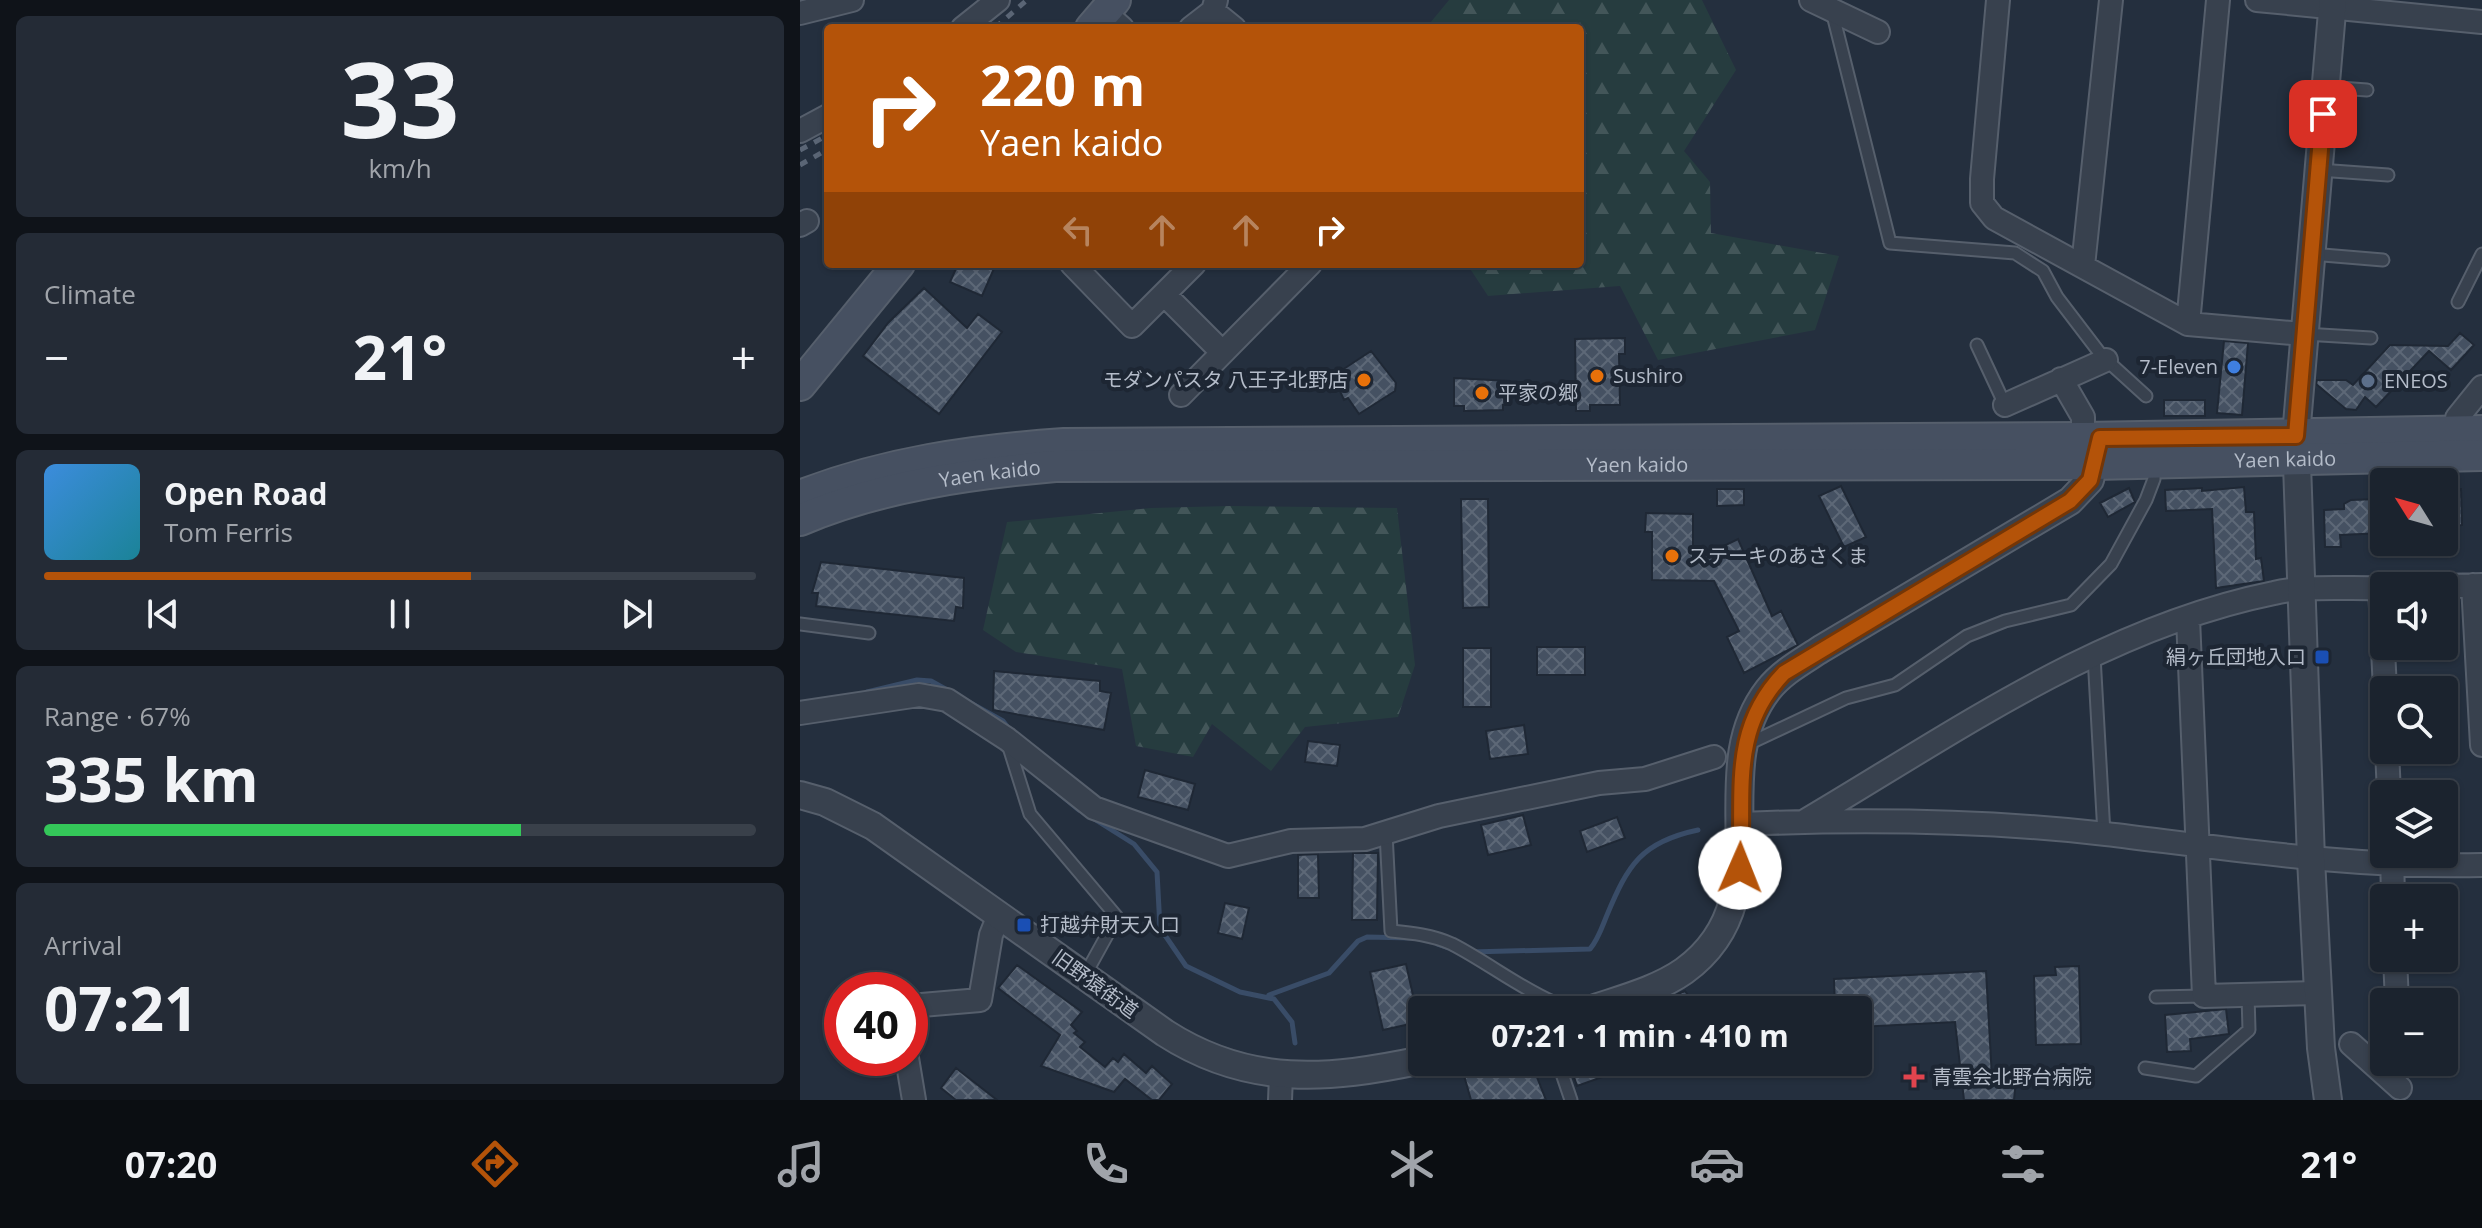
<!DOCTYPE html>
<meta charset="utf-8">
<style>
body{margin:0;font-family:"Open Sans","Noto Sans JP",sans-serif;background:#242b36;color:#f1f3f6;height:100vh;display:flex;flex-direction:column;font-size:30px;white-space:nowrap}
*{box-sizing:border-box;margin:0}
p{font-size:26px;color:#a0a4aa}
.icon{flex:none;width:44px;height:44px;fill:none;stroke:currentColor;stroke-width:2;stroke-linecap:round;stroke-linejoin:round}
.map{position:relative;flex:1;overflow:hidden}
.details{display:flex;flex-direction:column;gap:16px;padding:16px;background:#0f1319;width:800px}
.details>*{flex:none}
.guide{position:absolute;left:24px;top:24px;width:760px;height:244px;border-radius:8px;box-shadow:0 2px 6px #0004,0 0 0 2px #39404a;background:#b45309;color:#fff;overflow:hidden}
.needle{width:52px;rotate:307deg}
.tools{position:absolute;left:1570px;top:468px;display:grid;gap:16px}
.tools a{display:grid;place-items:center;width:88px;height:88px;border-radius:8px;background:#1b232e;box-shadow:0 2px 6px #0004,0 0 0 2px #39404a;font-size:40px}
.speed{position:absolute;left:24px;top:972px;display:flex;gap:16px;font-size:40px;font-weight:700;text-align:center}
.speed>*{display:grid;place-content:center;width:104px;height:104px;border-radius:50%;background:#1b232e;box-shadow:0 2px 6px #0004,0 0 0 2px #39404a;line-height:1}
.speed .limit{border:12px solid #d22;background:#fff;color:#111}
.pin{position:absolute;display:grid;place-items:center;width:68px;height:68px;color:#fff;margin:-34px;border-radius:16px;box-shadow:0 4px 12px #0006}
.me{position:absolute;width:88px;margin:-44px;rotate:1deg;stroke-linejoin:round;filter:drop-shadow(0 0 6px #0008)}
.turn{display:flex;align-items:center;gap:28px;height:168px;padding:0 24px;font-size:36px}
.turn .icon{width:104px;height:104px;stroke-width:2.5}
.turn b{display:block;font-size:56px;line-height:68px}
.lanes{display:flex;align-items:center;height:76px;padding:0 24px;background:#0003;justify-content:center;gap:40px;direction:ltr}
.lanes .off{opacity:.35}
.big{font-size:60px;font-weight:700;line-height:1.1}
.details .card{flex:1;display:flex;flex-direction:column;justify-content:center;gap:12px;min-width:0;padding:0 28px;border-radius:12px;background:#242b36}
.details .dial{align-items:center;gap:0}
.dial b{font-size:104px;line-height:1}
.song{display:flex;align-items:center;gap:24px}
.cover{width:96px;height:96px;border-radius:12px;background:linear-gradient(135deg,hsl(210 70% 55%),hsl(190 70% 35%))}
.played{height:8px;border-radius:4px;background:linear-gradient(90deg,#b45309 60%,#39404a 60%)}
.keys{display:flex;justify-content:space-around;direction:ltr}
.heat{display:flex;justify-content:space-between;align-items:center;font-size:44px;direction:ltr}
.charge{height:12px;border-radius:6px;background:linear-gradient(90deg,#34c759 67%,#39404a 0)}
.trip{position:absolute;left:608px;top:996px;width:464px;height:80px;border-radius:8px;background:#1b232e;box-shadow:0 2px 6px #0004,0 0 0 2px #39404a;font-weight:700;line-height:80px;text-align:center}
.tabs{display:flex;height:128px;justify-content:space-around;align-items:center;background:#0b0e12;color:#a0a4aa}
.tabs .icon{width:56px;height:56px}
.tabs .current{color:#b45309}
.tabs b{font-size:36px;color:#f1f3f6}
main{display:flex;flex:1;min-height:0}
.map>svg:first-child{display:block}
</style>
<main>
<section class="details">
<div class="card dial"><b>33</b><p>km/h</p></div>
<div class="card"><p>Climate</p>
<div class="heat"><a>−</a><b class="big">21°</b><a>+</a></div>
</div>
<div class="card">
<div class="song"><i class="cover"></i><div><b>Open Road</b><p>Tom Ferris</p></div></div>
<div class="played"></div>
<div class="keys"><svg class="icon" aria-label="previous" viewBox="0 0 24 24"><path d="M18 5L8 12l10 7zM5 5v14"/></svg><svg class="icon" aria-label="pause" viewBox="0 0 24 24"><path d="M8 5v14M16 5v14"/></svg><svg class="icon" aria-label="next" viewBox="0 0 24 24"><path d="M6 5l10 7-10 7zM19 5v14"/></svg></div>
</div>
<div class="card"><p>Range · 67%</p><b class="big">335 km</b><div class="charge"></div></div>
<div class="card"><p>Arrival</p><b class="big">07:21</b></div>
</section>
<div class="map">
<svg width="1682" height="1100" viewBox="0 0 1682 1100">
<defs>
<pattern id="forest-firs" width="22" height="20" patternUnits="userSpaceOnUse" patternTransform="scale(2)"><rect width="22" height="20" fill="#263c3f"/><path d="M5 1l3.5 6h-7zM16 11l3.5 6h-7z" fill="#435659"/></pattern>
<pattern id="building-cross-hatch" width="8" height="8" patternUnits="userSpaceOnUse" patternTransform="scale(2)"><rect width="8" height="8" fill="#455162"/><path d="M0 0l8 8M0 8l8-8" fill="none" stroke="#5d6877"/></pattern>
</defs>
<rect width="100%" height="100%" fill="#242f3e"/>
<path fill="url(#forest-firs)" d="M649 0H902L936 70 884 151 910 182 911 233 1039 256 1015 330 858 360 820 286 688 296 667 264H780V28H626Z
M430 506 597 508 615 665 598 717 505 727 471 771 412 724 393 757 336 746 322 669 216 652 183 630 207 522 351 508Z"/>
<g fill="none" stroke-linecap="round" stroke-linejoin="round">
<path stroke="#394c67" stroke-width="5" d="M67 692 117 680 131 681 203 721 209 729
M256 791 279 810
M291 817 334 844 357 872 360 928 386 966 440 992 474 999 492 1022 495 1043
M637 944 657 951
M671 952 790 949C798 940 802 927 807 915 828 865 841 842 898 830
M469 995 529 973 558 941 567 937 612 938"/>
</g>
<path fill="url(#building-cross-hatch)" stroke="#1f2835" stroke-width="2" d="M158 264H196L182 296 150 282Z
M124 288 167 328 178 314 202 332 139 414 63 356 88 323Z
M1660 333 1674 345 1651 370 1629 351 1576 407 1565 397 1556 410 1546 409 1516 384 1517 380H1546L1553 385 1590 345 1648 346Z
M825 338V354H819L820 405H790V411H776L775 339Z
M1424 341 1448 343 1442 415 1417 413Z
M571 351 596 383 595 391 559 414 548 398 544 400 533 376Z
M654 378 710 381V405H703V410L664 411V406H654Z
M1364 400H1405V416H1364Z
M1041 486 1066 537 1044 547 1019 496Z
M1444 487 1446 512H1454L1456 559 1461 558 1464 581 1416 588 1412 509 1366 511 1365 490 1402 488V491Z
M1329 488 1335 502 1308 517 1300 503Z
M917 489H944V505L917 506Z
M1661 489 1662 525 1644 526V490Z
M661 499H688L689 607 663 608Z
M1578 499 1579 504H1584V533L1540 535 1541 547H1525L1524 510 1544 509V504L1551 500Z
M846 513 893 514V561L938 539 972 616 981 611 998 645 944 673 927 637 939 631 914 581 852 580V532H845Z
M21 562 164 578 163 608 156 607 154 621 16 606 18 593H12Z
M737 647H785V675H737Z
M663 648H691V707H663Z
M194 671 300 681V691L311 693 304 730 193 710Z
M724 725 728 754 690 759 686 731Z
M508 741 540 745 537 766 505 762Z
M345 770 395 784 388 810 338 797Z
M723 815 731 845 688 855 681 825Z
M817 817 825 838 787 852 780 831Z
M553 853H578L577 920H552Z
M518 854 519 898H498V855Z
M425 903 449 908 442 939 418 933Z
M606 964 619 1022 583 1030 570 972Z
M217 965 282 1012 271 1025 277 1031 274 1033 285 1042 280 1047 305 1067 313 1058 318 1062 324 1054 346 1073 352 1066 372 1084 359 1100H352L325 1079 314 1092 241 1066 260 1035 198 988Z
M1279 966 1281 1044 1236 1045 1234 976 1256 975 1255 967Z
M1186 971 1192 1078 1216 1080 1214 1100H1164L1155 1022 1058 1027V1010H1035L1034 979Z
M885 991 899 1010H840L857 1003Z
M1426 1009 1429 1034 1390 1039 1391 1051 1367 1052 1365 1015Z
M693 1062H731L746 1100H671L663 1072Z
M769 1062H838L839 1064 777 1086Z
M156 1068 197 1100H156L141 1088Z"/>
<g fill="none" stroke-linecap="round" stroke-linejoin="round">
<g stroke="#565f6c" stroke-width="15">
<path id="service" d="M1032 11 1090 243 1215 253 1243 271 1257 297 1302 356 1346 396
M1526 87 1567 90
M1519 170 1588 175
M1511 254 1583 260
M1658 302 1682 254
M1504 334 1571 338
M1177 345 1205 405
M0 624 69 633
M1294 656 1304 834
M208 744 230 814 317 917 285 975
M946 745 1046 698 1095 685 1167 636 1205 621 1271 605 1311 564 1346 500 1354 479V463
M586 833 591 931C612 933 632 935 652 944 687 962 718 987 755 1003
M1356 997 1404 996
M758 1062 771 1100
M1345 1068 1396 1076 1449 1030 1448 995"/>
</g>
<g stroke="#565f6c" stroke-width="26">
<path id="minor" d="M1011 0 1078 32
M1198 0 1182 179V203L1194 218 1388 324 1503 334
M1457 0 1682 22
M413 11 434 28
M304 12 322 28
M0 13 52 0
M163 28 198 0
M391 28 413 11 416 0
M0 131 28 116
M0 225 7 221
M272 264 332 326 394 264
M1283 266 1311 0
M364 294 422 352
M1388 324 1418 0
M1261 379 1283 417V438
M381 395 510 264
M1205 405 1306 360
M1656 432 1657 418 1682 387
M1673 585 1682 745
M1643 586 1682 585
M1580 588 1585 690
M1388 618 1404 996 1518 993
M0 713 119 695 147 700 207 739 294 808 428 856 491 841 565 839 639 816 799 783 845 779 914 757
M1587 750 1589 794
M1005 821C1154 733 1301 628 1474 593 1509 585 1549 589 1584 588
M941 824C1062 819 1185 820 1306 834 1431 849 1555 868 1682 865
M1592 854 1593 898
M1595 958 1597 1002
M110 1006 180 1000 191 935 199 915
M1551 1044 1600 1088
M107 1058 114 1100
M480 1100 481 1076"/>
</g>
<g stroke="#565f6c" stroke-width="30">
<path id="tertiary" d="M0 795 25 802 73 826 365 1033C449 1087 528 1080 622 1060
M789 1010C821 999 857 990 884 971 986 897 902 775 968 690 982 672 1003 661 1021 649L1270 501 1290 480 1298 447
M1528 1100 1521 1048 1511 859 1496 436 1533 0"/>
</g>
<g stroke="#565f6c" stroke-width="34">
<g id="secondary">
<path d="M291 28 315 0"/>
<path d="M0 385 99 264"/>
<path d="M0 496C84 463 174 450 264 444L1283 438 1682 431"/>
<path id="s1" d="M0 520C80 486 169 474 255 466L1295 464 1682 455"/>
</g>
</g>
<use href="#service" stroke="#38414e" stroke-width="11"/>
<use href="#minor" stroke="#38414e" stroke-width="22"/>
<use href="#tertiary" stroke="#38414e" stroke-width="26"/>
<use href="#secondary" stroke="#465061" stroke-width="30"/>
<path stroke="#5a6575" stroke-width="5" stroke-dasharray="8 8" stroke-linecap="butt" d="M195 28 227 0
M0 150 28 135
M0 165 28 149"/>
</g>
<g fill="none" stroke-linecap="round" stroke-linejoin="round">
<g stroke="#753606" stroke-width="20">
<path id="route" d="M940 868C945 795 928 731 984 673L1270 501 1290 480 1300 438 1496 436 1523 114"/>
</g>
<use href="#route" stroke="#b45309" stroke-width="14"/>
</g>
<circle fill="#3f7fe0" stroke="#1d2633" stroke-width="3" cx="1434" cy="367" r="8"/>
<g fill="#e8710a" stroke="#1d2633" stroke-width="3">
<circle cx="797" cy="376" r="8"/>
<circle cx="564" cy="380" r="8"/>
<circle cx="682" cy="393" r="8"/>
<circle cx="872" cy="556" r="8"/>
</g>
<circle fill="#5c6f8a" stroke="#1d2633" stroke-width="3" cx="1568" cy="381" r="8"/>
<g fill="#1a4fb4" stroke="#1d2633" stroke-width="3">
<rect x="1514" y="649" width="16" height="16" rx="4"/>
<rect x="216" y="917" width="16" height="16" rx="4"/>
</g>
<path fill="#e0444e" stroke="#1d2633" stroke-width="3" d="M1110 1065h8v8h8v8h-8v8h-8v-8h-8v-8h8z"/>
<g text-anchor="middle" stroke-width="8" stroke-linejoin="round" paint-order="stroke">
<g font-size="20" fill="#b4bcc9" stroke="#1d2633" text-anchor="start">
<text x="1418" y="374" text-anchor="end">7-Eleven</text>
<text x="813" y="383">Sushiro</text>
<text x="548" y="387" text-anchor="end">モダンパスタ 八王子北野店</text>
<text x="1584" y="388">ENEOS</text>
<text x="698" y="400">平家の郷</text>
<text x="888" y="563">ステーキのあさくま</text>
<text x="1506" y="664" text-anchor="end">絹ヶ丘団地入口</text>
<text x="240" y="932">打越弁財天入口</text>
<text x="1132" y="1084">青雲会北野台病院</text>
</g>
<g font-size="20" fill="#b4bcc9" stroke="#1d2633">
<text dy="7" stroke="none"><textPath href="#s1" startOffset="1492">Yaen kaido</textPath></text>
<text dy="7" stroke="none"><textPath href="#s1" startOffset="844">Yaen kaido</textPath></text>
<text dy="7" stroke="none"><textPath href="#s1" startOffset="196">Yaen kaido</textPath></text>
<text transform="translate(295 984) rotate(36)" y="7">旧野猿街道</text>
</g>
</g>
</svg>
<div class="tools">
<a><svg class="needle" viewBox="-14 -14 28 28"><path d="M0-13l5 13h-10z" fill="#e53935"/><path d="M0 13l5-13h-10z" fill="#a0a4aa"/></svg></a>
<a><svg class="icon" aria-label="sound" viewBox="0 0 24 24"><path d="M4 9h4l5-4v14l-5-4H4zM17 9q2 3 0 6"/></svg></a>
<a><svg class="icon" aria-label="search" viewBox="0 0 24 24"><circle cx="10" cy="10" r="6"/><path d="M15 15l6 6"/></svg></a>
<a><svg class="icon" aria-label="layers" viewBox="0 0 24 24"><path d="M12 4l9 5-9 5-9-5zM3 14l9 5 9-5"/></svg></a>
<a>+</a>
<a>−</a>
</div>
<div class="speed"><div class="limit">40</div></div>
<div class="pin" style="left:1523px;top:114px;background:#d93025"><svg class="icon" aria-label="arrive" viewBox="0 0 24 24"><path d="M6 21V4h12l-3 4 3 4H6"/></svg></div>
<svg class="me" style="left:940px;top:868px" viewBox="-20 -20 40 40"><circle r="19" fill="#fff"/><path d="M0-13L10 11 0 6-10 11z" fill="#b45309"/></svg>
<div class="trip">07:21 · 1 min · 410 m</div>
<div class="guide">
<div class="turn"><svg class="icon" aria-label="right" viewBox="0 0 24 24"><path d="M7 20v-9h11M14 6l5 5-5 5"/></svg><div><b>220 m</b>Yaen kaido</div></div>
<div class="lanes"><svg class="icon off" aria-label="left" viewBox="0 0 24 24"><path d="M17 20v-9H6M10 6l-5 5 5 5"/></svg><svg class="icon off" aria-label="ahead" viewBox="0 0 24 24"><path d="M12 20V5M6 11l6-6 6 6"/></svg><svg class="icon off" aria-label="ahead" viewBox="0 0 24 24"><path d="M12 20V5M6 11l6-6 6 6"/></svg><svg class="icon" aria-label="right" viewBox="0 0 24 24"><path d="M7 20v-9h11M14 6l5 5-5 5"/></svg></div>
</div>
</div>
</main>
<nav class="tabs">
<b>07:20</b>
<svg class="icon current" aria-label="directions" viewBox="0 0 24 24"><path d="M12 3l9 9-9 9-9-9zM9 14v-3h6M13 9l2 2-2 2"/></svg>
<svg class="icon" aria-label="music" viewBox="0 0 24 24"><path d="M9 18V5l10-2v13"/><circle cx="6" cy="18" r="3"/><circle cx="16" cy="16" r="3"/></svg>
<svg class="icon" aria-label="phone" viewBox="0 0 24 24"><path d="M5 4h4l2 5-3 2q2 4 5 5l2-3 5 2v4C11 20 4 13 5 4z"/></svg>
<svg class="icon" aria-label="climate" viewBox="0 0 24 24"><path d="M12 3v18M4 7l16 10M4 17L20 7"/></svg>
<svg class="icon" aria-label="car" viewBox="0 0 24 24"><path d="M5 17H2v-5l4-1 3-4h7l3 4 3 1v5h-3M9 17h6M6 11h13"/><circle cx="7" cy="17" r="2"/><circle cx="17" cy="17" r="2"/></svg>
<svg class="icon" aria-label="filters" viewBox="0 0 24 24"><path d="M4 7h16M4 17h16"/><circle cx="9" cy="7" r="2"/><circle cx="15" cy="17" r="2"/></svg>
<b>21°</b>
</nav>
